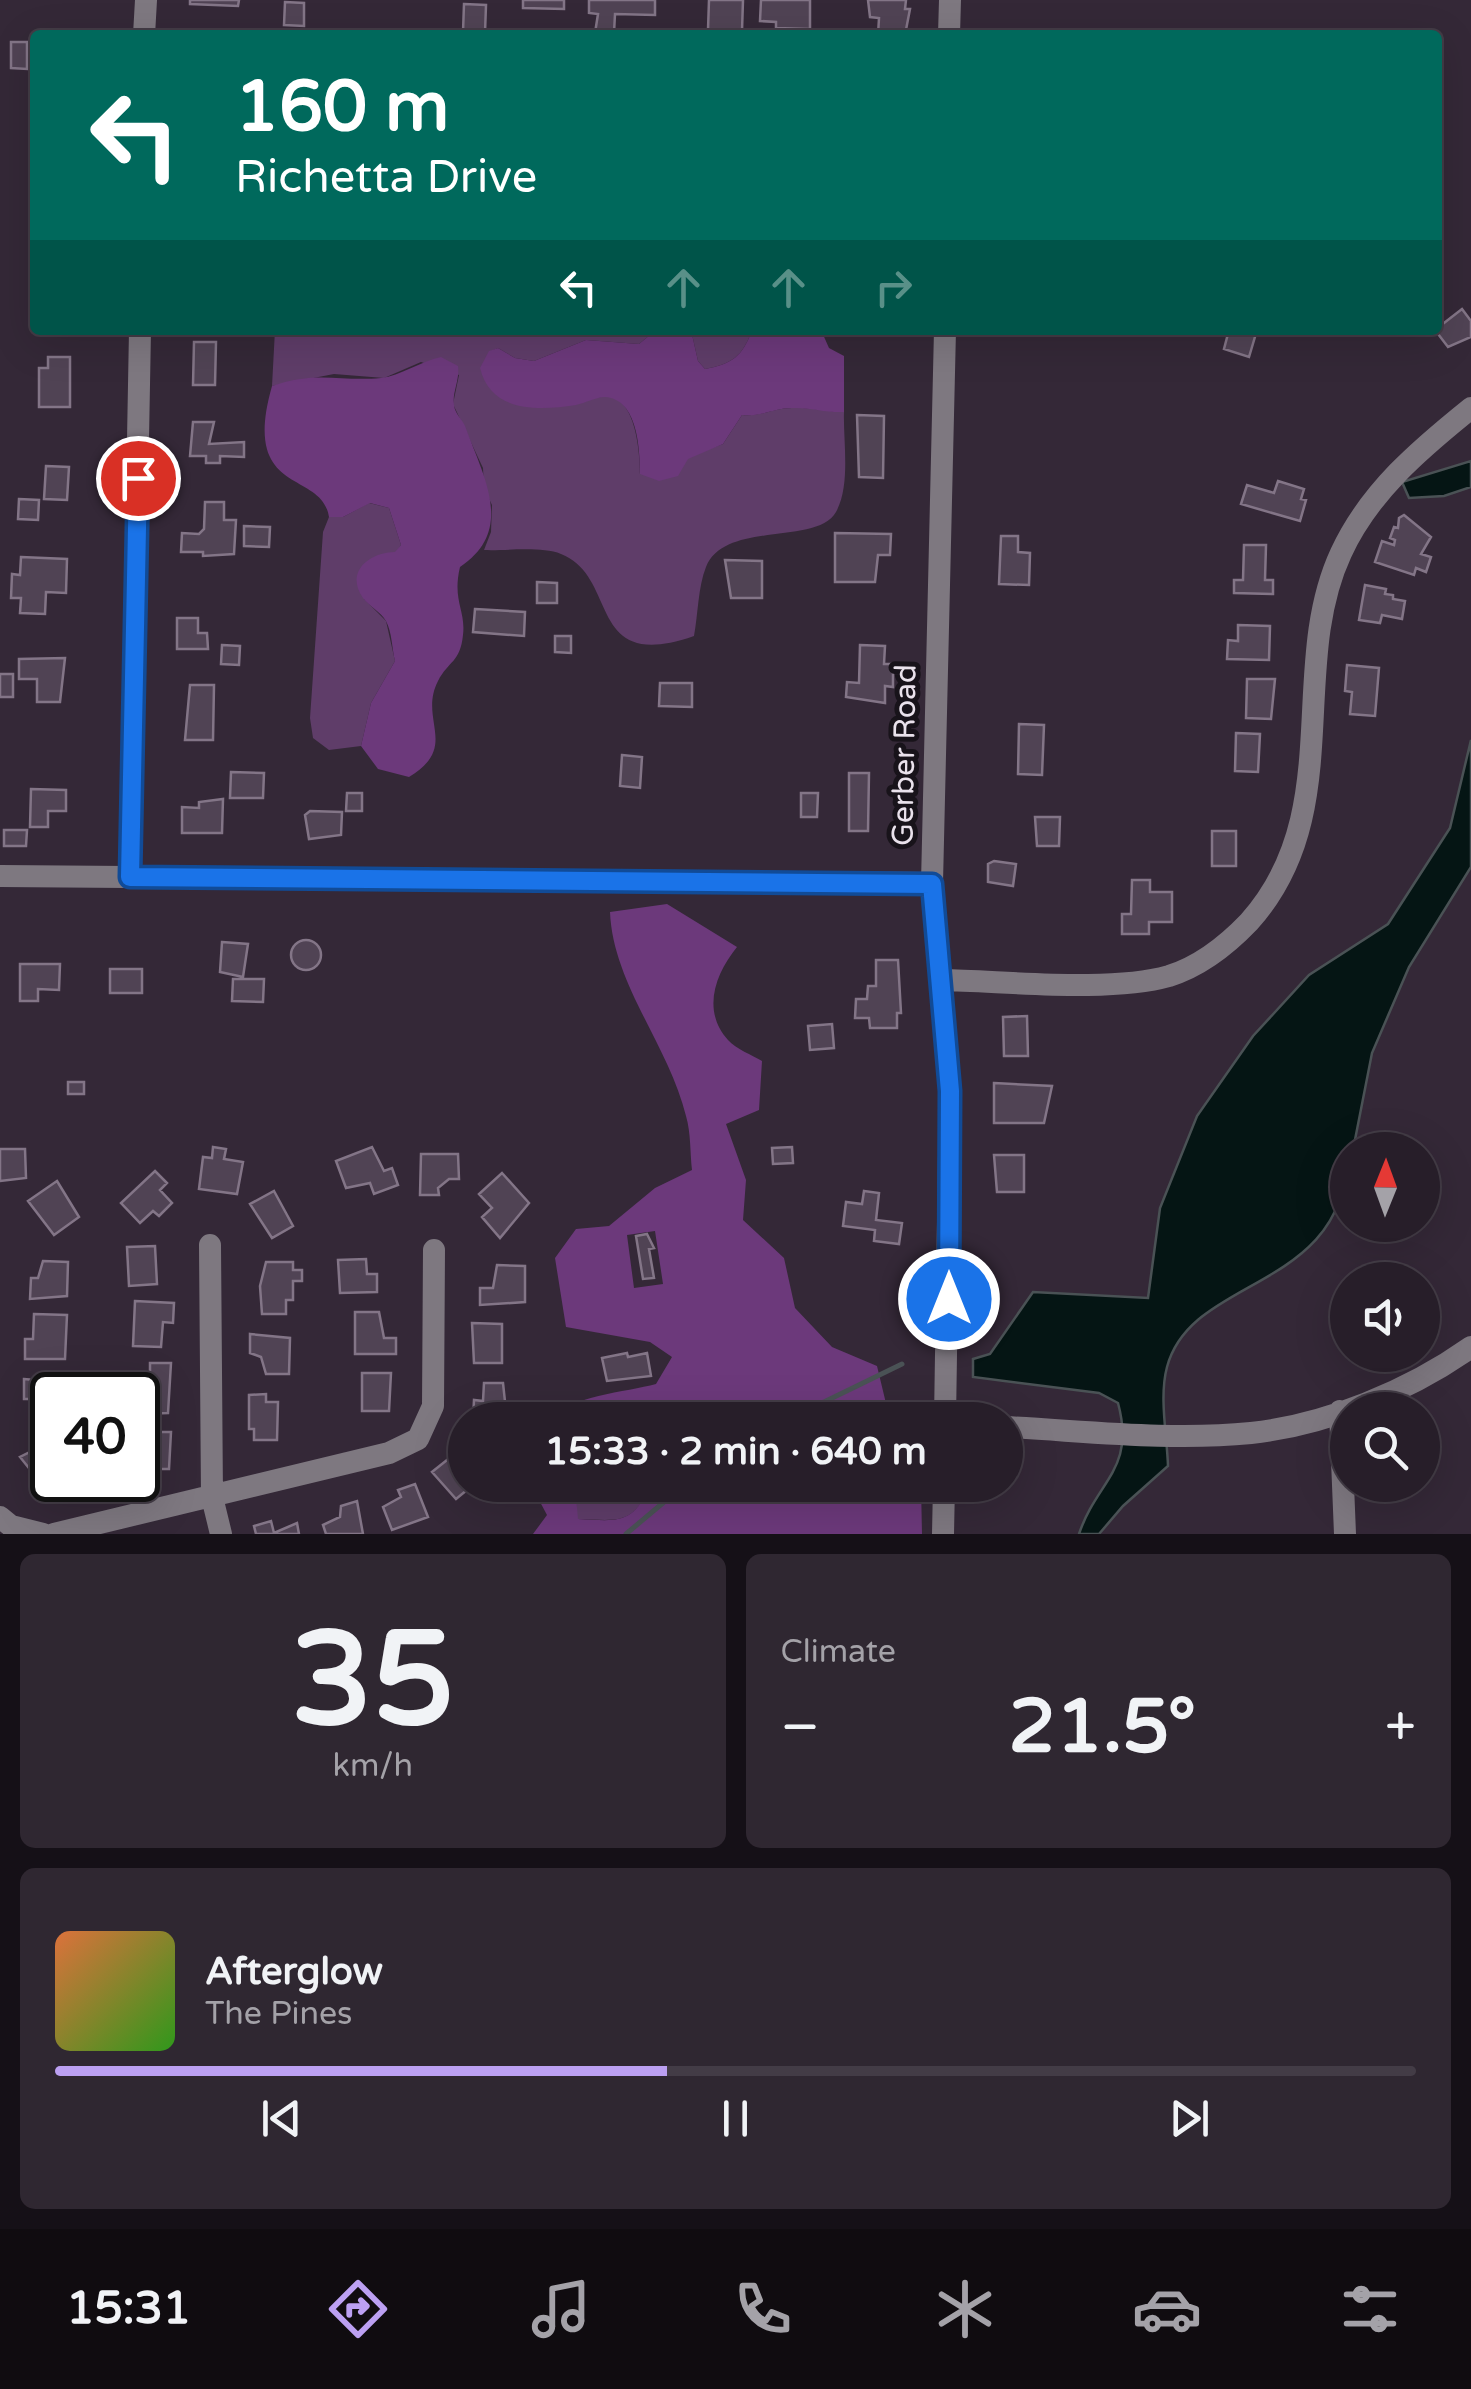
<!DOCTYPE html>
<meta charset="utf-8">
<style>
body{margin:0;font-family:"Varela Round",sans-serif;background:#2f2731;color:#f1f3f6;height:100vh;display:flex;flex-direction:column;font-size:38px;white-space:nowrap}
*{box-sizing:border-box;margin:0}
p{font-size:32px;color:#a4a2a8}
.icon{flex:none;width:55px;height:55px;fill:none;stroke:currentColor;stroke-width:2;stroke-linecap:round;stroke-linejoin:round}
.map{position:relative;height:1534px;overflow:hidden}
.sheet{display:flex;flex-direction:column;gap:20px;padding:20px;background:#151017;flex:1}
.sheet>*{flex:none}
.banner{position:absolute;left:30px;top:30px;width:1412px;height:305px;border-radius:10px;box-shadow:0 10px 40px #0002,0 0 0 2px #433c46;background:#00695c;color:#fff;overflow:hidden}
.needle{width:65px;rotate:1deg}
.buttons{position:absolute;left:1330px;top:1132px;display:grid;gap:20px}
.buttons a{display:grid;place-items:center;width:110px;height:110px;border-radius:50%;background:#271e29;box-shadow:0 10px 40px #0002,0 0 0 2px #433c46;font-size:50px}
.speed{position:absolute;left:30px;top:1372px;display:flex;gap:20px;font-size:50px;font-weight:700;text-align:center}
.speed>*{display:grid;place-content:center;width:130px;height:130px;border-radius:50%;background:#271e29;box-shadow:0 10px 40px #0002,0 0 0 2px #433c46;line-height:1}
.speed .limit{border:5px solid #111;border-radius:15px;background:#fff;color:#111}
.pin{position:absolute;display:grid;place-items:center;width:85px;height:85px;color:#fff;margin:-42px;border:5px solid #fff;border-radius:50%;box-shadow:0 2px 10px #0007}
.me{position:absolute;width:110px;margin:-55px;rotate:0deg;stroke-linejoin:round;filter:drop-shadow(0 0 8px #0008)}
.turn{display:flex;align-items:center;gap:35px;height:210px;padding:0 40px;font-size:45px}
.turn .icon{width:130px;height:130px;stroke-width:2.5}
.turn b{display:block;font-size:70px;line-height:85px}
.lanes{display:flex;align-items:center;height:95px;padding:0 40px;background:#0003;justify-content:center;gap:50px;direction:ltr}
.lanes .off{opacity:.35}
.big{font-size:75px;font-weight:800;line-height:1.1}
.sheet .tile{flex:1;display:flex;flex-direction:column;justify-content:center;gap:15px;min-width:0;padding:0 35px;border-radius:15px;background:#2f2731}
.sheet .dial{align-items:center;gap:0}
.dial b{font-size:130px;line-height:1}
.song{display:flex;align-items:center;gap:30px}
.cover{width:120px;height:120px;border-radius:15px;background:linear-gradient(135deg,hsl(20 70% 55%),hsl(110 70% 35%))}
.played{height:10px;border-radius:5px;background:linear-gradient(90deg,#bca0f2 45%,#433c46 45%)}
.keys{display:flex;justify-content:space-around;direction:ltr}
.heat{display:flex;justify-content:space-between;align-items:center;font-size:55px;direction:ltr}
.sheet .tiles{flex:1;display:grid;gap:20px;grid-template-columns:1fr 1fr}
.tile:last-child{grid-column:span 2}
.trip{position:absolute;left:448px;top:1402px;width:575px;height:100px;border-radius:50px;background:#271e29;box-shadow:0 10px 40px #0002,0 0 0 2px #433c46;font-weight:800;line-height:100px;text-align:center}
.tab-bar{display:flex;height:160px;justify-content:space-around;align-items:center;background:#100c10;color:#a4a2a8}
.tab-bar .icon{width:70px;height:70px}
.tab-bar .active{color:#bca0f2}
.tab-bar b{font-size:45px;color:#f1f3f6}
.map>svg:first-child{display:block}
</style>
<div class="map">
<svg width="1471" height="1534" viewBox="0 0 1471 1534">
<rect width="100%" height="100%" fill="#342837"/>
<path fill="#5f3d69" d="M275 330H656L639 344 586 340 534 361 515 358 498 348 489 352 530 406C558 406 575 401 601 397 636 390 640 453 640 474L723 444 742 415C762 417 773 408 792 408 809 407 826 412 844 412 843 441 851 485 836 512 817 546 725 520 706 567 698 587 698 615 694 636 585 674 620 577 561 554 541 546 506 551 484 550L491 532 492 505 484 488 483 468 453 404 459 375 421 362 384 378 334 374 272 386Z
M691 330H752C743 356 732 364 705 369L698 361Z
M369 503 389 508 401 545 364 599 386 621 395 661 371 703 361 746 329 750 313 738 310 718 323 532 329 517H343Z
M575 1485H651C632 1526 619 1520 577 1519Z"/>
<path fill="#6c397b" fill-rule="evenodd" d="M656 330H691L698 361 705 369C732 364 743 356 752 330H821L829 348 844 356V412C826 413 809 407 792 408 774 408 762 417 742 415L723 444 688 459 678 476 659 481 640 474C640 450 638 399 605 397 597 397 585 403 576 405 536 411 491 412 480 368L489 351 498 348 515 358 534 361 586 340 639 344Z
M441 357 458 366C460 380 452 392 454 405 455 414 462 419 465 426 483 476 516 530 460 567 452 601 466 610 463 635 460 663 449 660 438 681 418 720 460 746 409 777L378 769 361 746 371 703 395 661C392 649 392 632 386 621 381 612 369 606 363 598 344 571 371 552 395 552L401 545 389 508 370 503 343 517H329C322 469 240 498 272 386 318 370 339 382 381 378 400 376 421 361 441 357Z
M667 904 737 947C716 973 701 1010 728 1040 736 1049 752 1055 762 1061L759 1110 726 1124 746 1180 743 1220 784 1258 795 1308 832 1347 877 1366 890 1420H550C567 1396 627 1392 656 1384L672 1357 650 1342 566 1327 555 1258 576 1229 609 1226 655 1188 692 1170C690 1153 691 1133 686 1116 669 1046 613 984 610 912ZM655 1231 663 1284 634 1288 627 1235Z
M531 1485H575L578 1519C619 1521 632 1525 651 1485H921L922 1534H533L547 1515Z"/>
<path fill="#051514" stroke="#4a5255" stroke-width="2.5" d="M1471 461V487L1444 496 1409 498 1402 482Z
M1471 740V867L1409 967 1372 1053 1353 1150H1348C1347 1294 1192 1273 1167 1367 1159 1397 1167 1435 1168 1466L1123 1506 1099 1534H1079C1097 1480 1136 1470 1118 1403L1099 1393 973 1377V1359L990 1354 1033 1292 1148 1298 1160 1208 1197 1116 1253 1036 1309 975 1388 924 1450 828Z"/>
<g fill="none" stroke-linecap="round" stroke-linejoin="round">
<path stroke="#4a5255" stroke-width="5" d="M787 1420 902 1364
M626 1534 670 1497 711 1485"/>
</g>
<path fill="#504354" stroke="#837587" stroke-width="2.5" d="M190 0H239L238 6 190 4Z
M523 0H564V9L523 8Z
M589 0H655V15L615 14 614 33H595L598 14 589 13Z
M709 0H743L742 31 708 30Z
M761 0H810V29L776 28V22L760 21Z
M868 0H906L905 9H910L905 35H878L879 18 870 17Z
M285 2 304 3V26L284 25Z
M464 4 486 5 485 33 463 32Z
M11 42H27V69L11 68Z
M1462 309 1471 321V337L1448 347 1435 330Z
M1229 330H1257L1249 357 1224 349Z
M194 342H216L215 385H193Z
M48 357H70V407H39V368H48Z
M857 415 884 416 883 478 859 477Z
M193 422H214L209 444 244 442V457L220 456V463H206V456H190Z
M46 466 69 467 67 500 44 499Z
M1278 481 1304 489 1301 499 1306 500 1300 521 1241 504 1247 485 1274 493Z
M19 499 39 500 38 520 18 519Z
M205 502H224V520H236L234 554 203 556V552H181L182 533 199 534 204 529Z
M1404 515 1431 537 1421 554 1431 557 1426 572 1416 568 1414 575 1375 562 1382 541 1394 545 1395 540 1390 538 1394 527 1398 528 1399 518Z
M244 526 270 527 269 547 244 546Z
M835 533 891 534 890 555H878L875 582H835Z
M1001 536H1018V552L1030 553 1029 585 999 584Z
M1244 545H1266L1265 580H1273V594L1234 593V580H1243Z
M21 557 67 559 66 593 46 592 45 614 20 613 21 598H11L12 574 20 575Z
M725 560 762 561V598H731Z
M537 582 557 583V603H537Z
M1365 585 1386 589 1385 594 1393 595V599L1405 601 1402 619 1382 615 1380 623 1359 620Z
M475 609 525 612 524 636 473 632Z
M177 618H198V633H207L208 649H177Z
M1238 625 1270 626 1269 660 1227 659 1228 640 1238 641Z
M555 636H571V653L555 652Z
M222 645 240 646 239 665 221 664Z
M860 645 885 646 884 664H893V687L885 686V703L846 697 847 682 859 683Z
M65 658 60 702H37V679H19V659Z
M1347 665 1379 668 1375 716 1350 714 1352 692 1345 691Z
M0 674H13V697H0Z
M1247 679H1275L1271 719 1246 718Z
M660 683H692V707L659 706Z
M190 685H214L213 740H185Z
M1019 724 1044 725 1042 775 1018 774Z
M1236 733 1260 734 1258 772 1235 771Z
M622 755 642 757 640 788 620 786Z
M231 772 264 773 263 798H230Z
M849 773H869L868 831H849Z
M31 789 66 790V811H48V827H30Z
M347 793H362V811H346Z
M801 793H818L817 817H801Z
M223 799 222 833H182V807L199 808V802Z
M310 811 342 812 341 835 309 839 305 815Z
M1035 817H1060L1059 846H1037Z
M4 830H27L26 846H4Z
M1212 831H1236V866H1212Z
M994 861 1016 864 1013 886 988 882V864Z
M1132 880H1150V892H1172V922H1149V934H1122V914H1131Z
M291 955a15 15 0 1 1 30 0a15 15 0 1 1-30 0Z
M222 942 248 944 243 977 220 972Z
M876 960H898L901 1013H897V1028H870L869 1018H855L856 999H867L868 986H876Z
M20 964H60L59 990 38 989V1001H20Z
M110 969H142V993H110Z
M233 979H264L263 1002 232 1001Z
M1027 1016 1028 1056H1004L1003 1017Z
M832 1024 834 1048 810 1050 808 1026Z
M68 1082H84V1094H68Z
M994 1083 1052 1086 1044 1123H994Z
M213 1147 226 1149 224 1159 243 1162 237 1194 199 1189 203 1157 212 1158Z
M372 1147 384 1171 392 1168 398 1185 374 1194 370 1183 346 1188 336 1161Z
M792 1147 793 1163 773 1164 772 1148Z
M0 1149H25L26 1178 0 1181Z
M421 1154H458L459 1179H449L438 1188 439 1195H420Z
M994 1155H1024V1192H997Z
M155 1171 167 1183 160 1190 172 1203 159 1216 153 1211 140 1223 121 1203Z
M502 1173 529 1203 500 1238 482 1217 492 1208 479 1194Z
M57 1181 79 1217 54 1235 28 1201Z
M274 1191 293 1226 272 1238 250 1204Z
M864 1191 879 1193 876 1220 902 1223 899 1244 874 1241 875 1230 843 1226 846 1202 862 1204Z
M647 1234 654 1248 649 1249 654 1278 643 1279 636 1236Z
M155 1246 157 1284 129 1286 127 1247Z
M366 1259 367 1274H377V1292L340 1293 338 1260Z
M43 1261 68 1262 67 1296 30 1299 31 1278H38Z
M266 1262H293V1270H302V1281H293V1300H286V1314H262L260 1286Z
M497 1265 525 1266V1302L480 1305V1288H493Z
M135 1301 174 1303 173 1323 163 1322 161 1347 133 1346Z
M355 1312H379L384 1338H396V1354H355Z
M34 1314 67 1315 65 1359H25V1339H33Z
M472 1323 502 1324V1363H474Z
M250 1334 290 1338 289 1374H266L261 1357 250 1353Z
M627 1353 628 1357 647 1353 651 1376 607 1381 602 1358Z
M150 1363H171L168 1413 141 1414 140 1382H150Z
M362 1373H391L389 1411H362Z
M24 1379 56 1382 52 1420 33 1416 32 1399H24Z
M484 1383H503L507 1420H473L474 1400 483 1401Z
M266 1394V1402H278L277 1440H254V1429H249V1395Z
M148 1432H171L169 1469H138V1438L147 1437Z
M52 1441V1480H81L53 1498 20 1457Z
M465 1451V1485H473L456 1499 432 1472 447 1460 452 1466Z
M415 1484 428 1517 392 1530 383 1507 401 1497 398 1490Z
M357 1501 363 1534H326L323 1525 340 1517 341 1506Z
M271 1521 274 1533 297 1523 299 1534H256L254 1526Z"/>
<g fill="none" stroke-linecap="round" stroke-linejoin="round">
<path stroke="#7e7880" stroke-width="22" d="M144 35 146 0
M949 35 950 0
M945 330 932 883 950 1091 945 1420
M0 876 932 883
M130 877 140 330
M942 980C1006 981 1109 993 1169 976 1201 966 1226 946 1249 922 1347 813 1287 669 1341 553 1369 492 1420 449 1471 408
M210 1245 212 1497 221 1534
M1340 1411 1345 1534
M1005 1427C1086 1431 1170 1441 1251 1433 1326 1425 1409 1391 1471 1347
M0 1517 11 1526 43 1534
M54 1534 389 1453 418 1439 433 1406 434 1250
M943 1534 944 1485"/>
</g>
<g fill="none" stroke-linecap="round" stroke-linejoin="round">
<g stroke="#114b97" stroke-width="25">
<path id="route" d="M138 478 130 877 932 884 950 1091 949 1299"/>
</g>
<use href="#route" stroke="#1a73e8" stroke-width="18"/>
</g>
<g text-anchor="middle" stroke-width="10" stroke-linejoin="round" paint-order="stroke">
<g font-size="30" fill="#eae2ec" stroke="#18131a">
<text transform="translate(904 755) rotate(-89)" y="10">Gerber Road</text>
</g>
</g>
</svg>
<div class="buttons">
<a><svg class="needle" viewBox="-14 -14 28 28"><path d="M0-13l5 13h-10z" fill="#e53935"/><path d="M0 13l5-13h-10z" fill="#a4a2a8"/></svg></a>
<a><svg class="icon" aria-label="sound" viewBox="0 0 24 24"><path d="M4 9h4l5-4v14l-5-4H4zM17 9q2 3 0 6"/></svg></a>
<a><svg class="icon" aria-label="search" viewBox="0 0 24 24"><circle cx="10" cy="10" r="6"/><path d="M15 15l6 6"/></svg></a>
</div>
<div class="speed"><div class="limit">40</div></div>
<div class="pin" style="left:138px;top:478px;background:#d93025"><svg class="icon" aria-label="arrive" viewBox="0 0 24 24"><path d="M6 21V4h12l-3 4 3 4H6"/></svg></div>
<svg class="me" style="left:949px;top:1299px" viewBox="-20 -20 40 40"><circle r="17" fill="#1a73e8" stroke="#fff" stroke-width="3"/><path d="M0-11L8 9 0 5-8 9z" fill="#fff"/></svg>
<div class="trip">15:33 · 2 min · 640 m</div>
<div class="banner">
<div class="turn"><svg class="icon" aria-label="left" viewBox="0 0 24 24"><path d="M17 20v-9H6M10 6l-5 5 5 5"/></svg><div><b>160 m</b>Richetta Drive</div></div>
<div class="lanes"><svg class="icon" aria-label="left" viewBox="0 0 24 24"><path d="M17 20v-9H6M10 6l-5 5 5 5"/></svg><svg class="icon off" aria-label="ahead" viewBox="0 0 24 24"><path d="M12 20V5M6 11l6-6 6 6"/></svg><svg class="icon off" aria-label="ahead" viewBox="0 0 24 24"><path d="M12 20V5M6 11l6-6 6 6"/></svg><svg class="icon off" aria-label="right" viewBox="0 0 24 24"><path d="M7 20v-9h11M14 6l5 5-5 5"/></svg></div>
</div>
</div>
<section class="sheet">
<div class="tiles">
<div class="tile dial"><b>35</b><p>km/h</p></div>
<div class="tile"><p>Climate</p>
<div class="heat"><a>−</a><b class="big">21.5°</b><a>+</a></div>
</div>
<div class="tile">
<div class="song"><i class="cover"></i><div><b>Afterglow</b><p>The Pines</p></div></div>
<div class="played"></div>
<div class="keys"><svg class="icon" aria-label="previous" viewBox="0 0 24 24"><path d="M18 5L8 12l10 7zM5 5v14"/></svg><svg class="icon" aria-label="pause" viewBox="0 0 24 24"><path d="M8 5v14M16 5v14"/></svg><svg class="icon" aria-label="next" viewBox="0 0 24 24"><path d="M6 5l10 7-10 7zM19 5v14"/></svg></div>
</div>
</div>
</section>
<nav class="tab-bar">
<b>15:31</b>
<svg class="icon active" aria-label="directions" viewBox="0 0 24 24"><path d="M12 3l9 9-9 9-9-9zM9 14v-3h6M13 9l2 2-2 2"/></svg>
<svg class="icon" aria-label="music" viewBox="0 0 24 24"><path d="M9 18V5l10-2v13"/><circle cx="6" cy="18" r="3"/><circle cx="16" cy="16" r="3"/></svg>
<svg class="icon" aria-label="phone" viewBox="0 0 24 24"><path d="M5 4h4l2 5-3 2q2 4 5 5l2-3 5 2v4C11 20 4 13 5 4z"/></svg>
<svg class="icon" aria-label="climate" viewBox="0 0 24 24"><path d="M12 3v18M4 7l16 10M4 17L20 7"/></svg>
<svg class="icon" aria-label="car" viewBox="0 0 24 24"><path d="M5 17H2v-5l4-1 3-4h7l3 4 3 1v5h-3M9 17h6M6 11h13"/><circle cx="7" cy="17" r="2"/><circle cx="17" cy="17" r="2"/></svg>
<svg class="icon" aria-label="filters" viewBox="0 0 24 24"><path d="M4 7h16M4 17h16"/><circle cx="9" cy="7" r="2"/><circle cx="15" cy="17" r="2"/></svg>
</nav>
